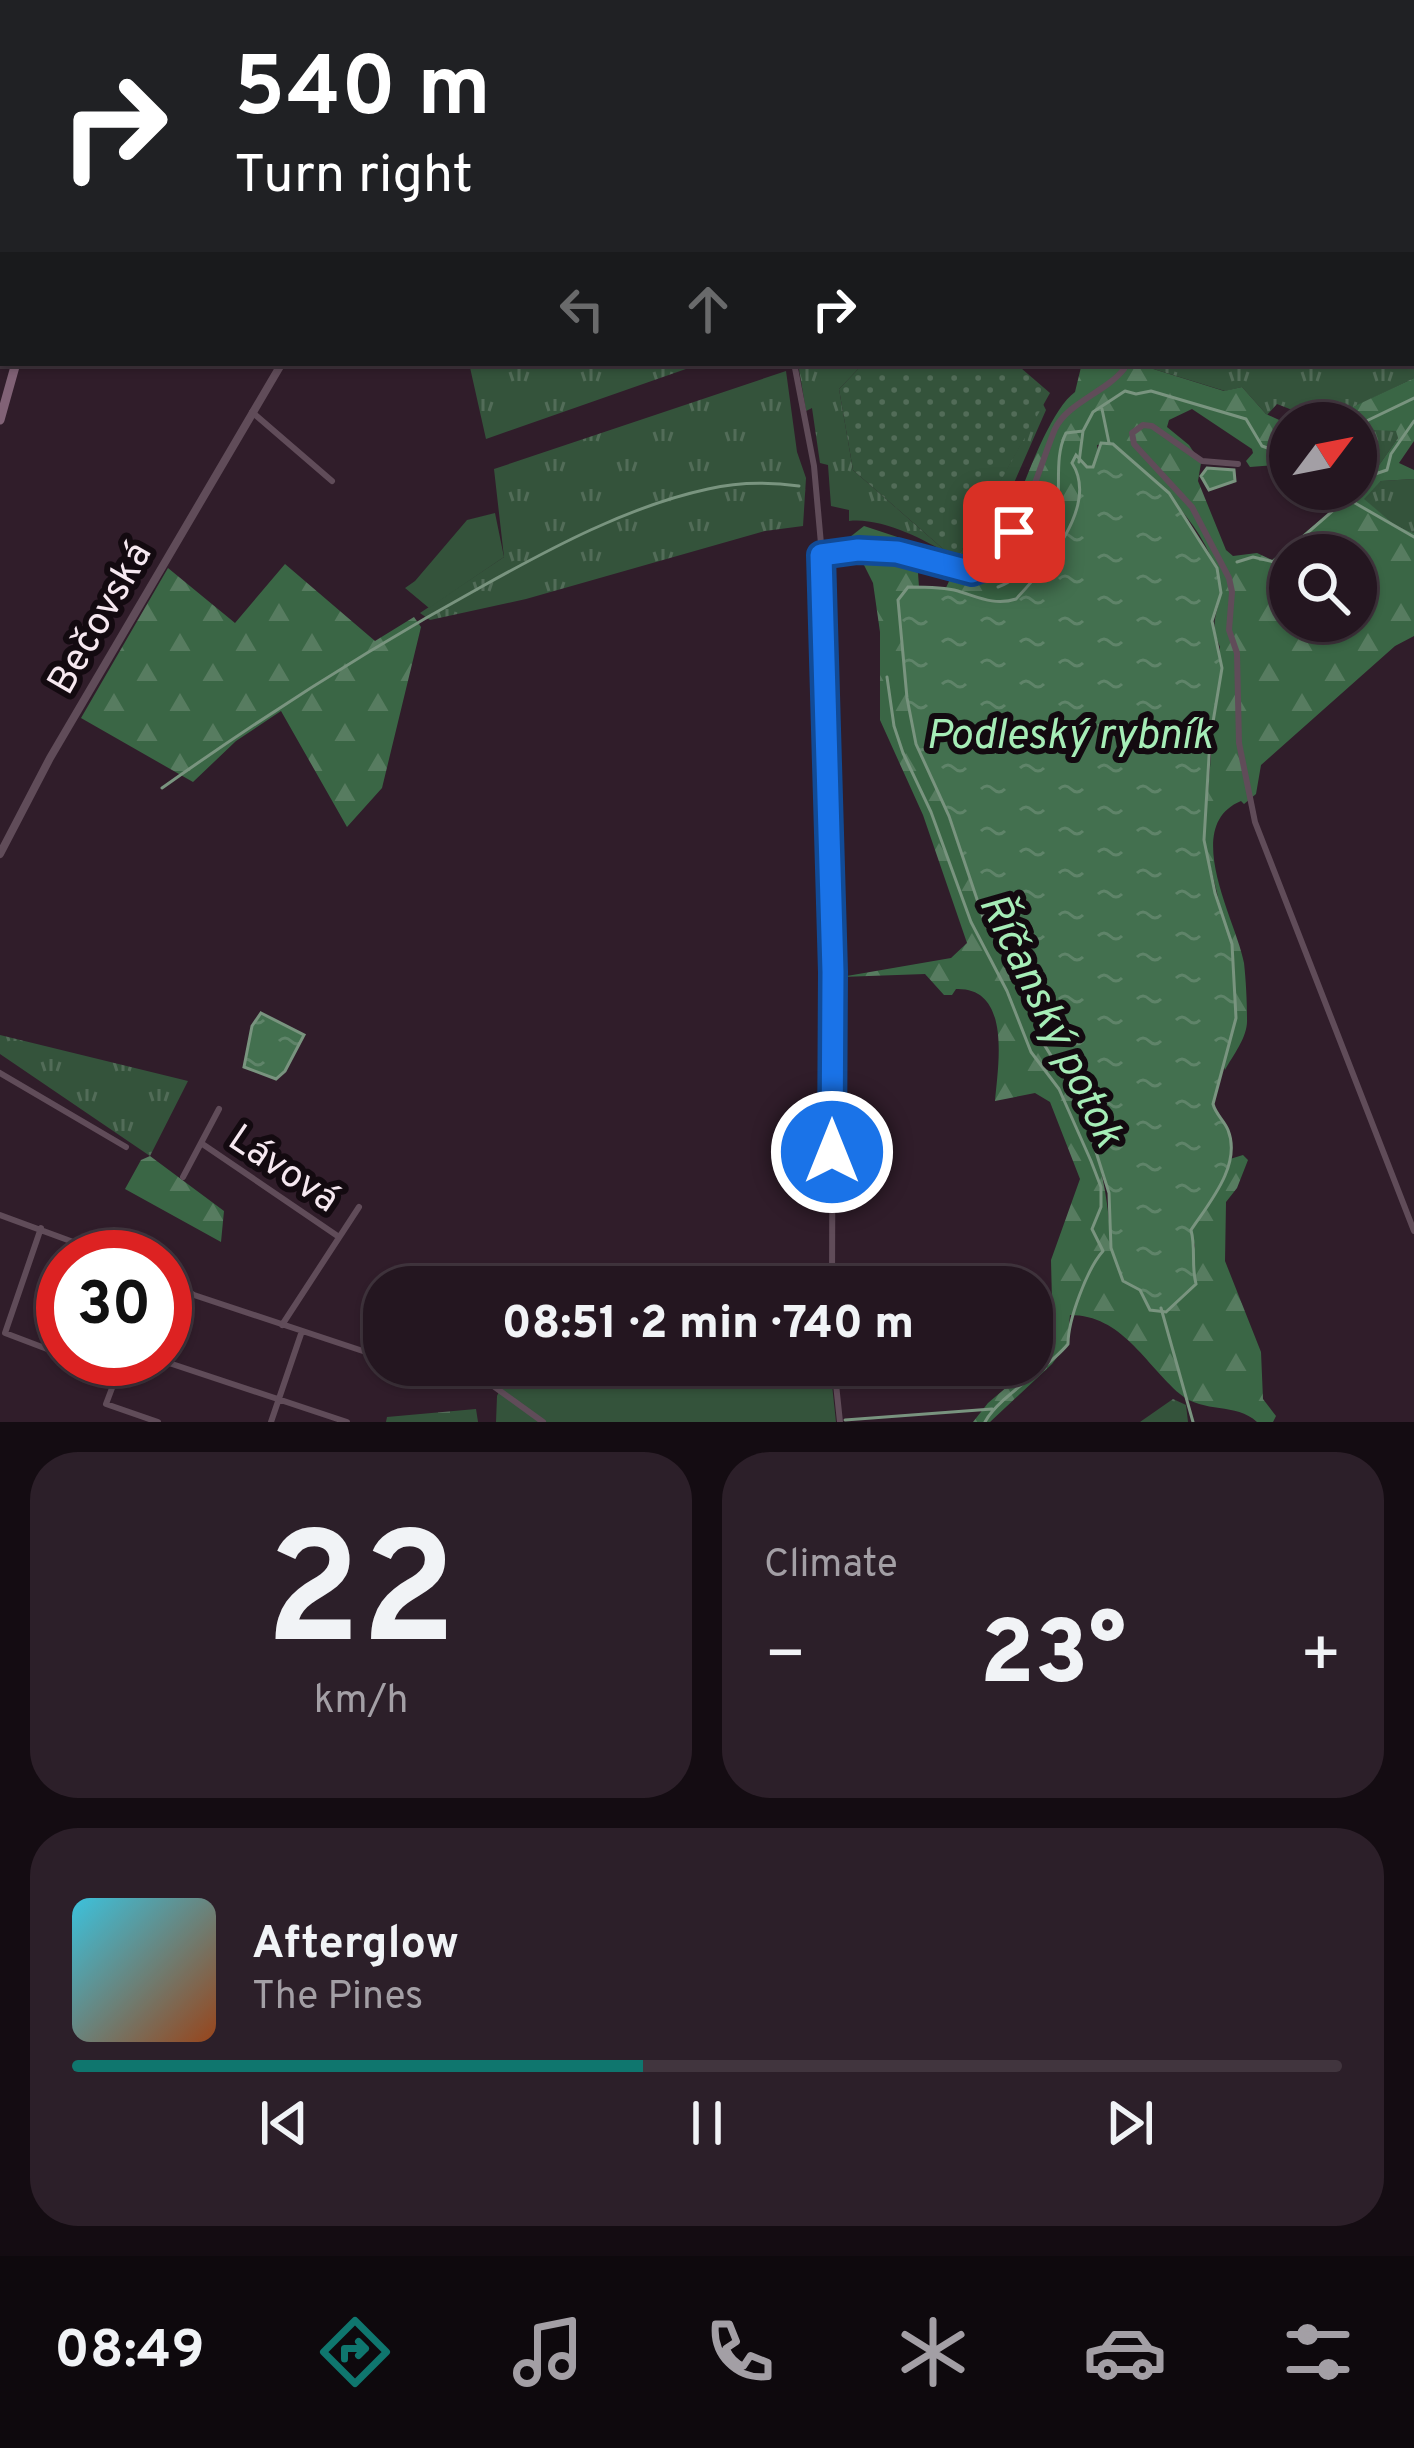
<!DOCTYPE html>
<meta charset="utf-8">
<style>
body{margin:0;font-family:Overpass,sans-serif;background:#2c1f29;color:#f1f3f6;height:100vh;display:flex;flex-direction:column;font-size:45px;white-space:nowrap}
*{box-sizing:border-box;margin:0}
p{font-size:39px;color:#a39fa5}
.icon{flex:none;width:66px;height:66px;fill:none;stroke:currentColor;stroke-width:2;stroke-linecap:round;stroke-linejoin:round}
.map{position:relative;height:1422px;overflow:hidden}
.sheet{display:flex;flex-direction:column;gap:30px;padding:30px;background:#140c12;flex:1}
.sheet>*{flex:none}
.top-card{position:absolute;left:0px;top:0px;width:1416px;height:366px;box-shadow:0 3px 9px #0004,0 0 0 3px #41353e;background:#202124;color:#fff;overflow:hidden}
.needle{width:78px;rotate:58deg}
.buttons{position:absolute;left:1269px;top:402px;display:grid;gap:24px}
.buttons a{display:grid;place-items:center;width:108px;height:108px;border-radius:50%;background:#241620;box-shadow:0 3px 9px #0004,0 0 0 3px #41353e;font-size:60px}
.speed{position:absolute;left:36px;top:1230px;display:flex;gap:24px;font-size:60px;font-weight:700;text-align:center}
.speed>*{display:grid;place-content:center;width:156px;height:156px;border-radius:50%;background:#241620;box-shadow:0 3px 9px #0004,0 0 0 3px #41353e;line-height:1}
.speed .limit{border:18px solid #d22;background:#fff;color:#111}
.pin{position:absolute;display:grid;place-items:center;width:102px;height:102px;color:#fff;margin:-51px;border-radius:24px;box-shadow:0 6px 18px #0006}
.me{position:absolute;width:132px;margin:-66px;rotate:0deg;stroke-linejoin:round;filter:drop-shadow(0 0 9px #0008)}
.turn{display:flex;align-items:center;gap:42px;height:252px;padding:0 36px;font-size:54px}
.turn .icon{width:156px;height:156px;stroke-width:2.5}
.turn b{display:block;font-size:84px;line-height:102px}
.lanes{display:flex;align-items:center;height:114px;padding:0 36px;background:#0003;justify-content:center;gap:60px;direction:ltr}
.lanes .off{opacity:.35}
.big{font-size:90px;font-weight:800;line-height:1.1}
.sheet .tile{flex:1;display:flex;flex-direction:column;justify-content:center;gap:18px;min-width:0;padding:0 42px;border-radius:48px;background:#2c1f29}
.sheet .dial{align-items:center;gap:0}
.dial b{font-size:156px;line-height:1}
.song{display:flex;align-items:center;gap:36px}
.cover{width:144px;height:144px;border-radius:18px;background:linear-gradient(135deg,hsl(190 70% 55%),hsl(20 70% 35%))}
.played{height:12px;border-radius:6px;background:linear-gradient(90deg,#0f766e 45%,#41353e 45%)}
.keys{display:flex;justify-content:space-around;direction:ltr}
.heat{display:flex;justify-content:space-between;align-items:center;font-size:66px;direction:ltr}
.sheet .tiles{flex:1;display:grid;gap:30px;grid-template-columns:1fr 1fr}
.tile:last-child{grid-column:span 2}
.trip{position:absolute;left:363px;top:1266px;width:690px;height:120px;border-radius:48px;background:#241620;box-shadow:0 3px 9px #0004,0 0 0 3px #41353e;font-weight:800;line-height:120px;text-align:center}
.menu{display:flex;height:192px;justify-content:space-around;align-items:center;background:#0e090d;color:#a39fa5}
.menu .icon{width:84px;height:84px}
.menu .current{color:#0f766e}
.menu b{font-size:54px;color:#f1f3f6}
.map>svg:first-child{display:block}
</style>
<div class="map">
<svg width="1414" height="1422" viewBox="0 0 1414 1422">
<defs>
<pattern id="grass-tufts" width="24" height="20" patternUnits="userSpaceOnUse" patternTransform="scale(3)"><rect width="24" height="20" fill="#34533b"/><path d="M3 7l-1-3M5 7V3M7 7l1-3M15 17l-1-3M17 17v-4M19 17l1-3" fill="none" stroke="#526c58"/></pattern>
<pattern id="forest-firs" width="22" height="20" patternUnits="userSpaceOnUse" patternTransform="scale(3)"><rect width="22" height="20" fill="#3a6645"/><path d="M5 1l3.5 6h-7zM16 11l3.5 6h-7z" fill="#577c60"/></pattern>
<pattern id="cemetery-stones" width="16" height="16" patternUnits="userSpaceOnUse" patternTransform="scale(3)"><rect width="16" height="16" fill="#34533b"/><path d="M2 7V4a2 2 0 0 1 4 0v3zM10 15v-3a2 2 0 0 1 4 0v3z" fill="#526c58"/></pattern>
<pattern id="park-dots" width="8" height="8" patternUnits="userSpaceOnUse" patternTransform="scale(3)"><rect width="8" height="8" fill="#34533b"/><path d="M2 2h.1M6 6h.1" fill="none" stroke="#526c58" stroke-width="1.8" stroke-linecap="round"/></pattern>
<pattern id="water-ripples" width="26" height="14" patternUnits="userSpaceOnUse" patternTransform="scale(3)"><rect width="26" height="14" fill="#43704f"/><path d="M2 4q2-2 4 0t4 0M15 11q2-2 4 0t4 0" fill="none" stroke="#5f8469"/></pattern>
</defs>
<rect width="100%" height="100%" fill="#301d2a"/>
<path fill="url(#grass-tufts)" d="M1414 231V378L1323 422 1277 404 1267 415 1242 387 1225 391 1134 363H1209L1213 369 1218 363H1413Z
M469 363H703L486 439Z
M798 363H864L839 389 853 470 950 555C924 539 880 517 849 521V510L831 506 828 465 820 463 812 408 806 411Z
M786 371 797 452 806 478 803 526 765 531 526 599 430 620 420 613 504 557 494 469Z
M1043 404 1046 410 1002 510 994 547 988 553 958 557Z
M1387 429 1397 431 1398 438 1377 468 1356 484V442L1375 430Z
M1414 479V533L1395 525 1363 499 1381 481Z
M0 1035 188 1081 150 1156 0 1054Z
M1173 1399 1186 1405 1188 1422H1140Z"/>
<path fill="url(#forest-firs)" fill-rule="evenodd" d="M1082 363H1134L1224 391 1242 387 1266 414 1290 425V464L1250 467 1246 461 1253 453 1252 449 1192 409 1169 420 1167 427 1189 445 1201 463 1198 481 1226 550 1233 556 1257 553 1272 560 1340 504 1341 489H1356V484L1377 468 1398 438 1396 431 1375 430 1356 442V423H1319L1414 378V441L1399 463 1414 470V479L1381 481 1364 499 1395 525 1414 533V636L1395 646 1261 765 1256 794 1244 804 1241 801C1180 826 1237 922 1244 963 1246 981 1247 1002 1247 1019 1248 1037 1233 1055 1225 1070L1222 1061 1236 1018 1234 962 1204 840 1220 647C1206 614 1224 612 1219 583 1210 529 1151 474 1109 443L1097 445 1099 458 1093 467 1087 468 1077 456 1072 462C1095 501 1060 545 1037 575 1030 584 1022 597 1010 601 990 607 964 593 945 590L950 579 960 578V568L897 548 858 545 850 537 864 526 958 557H973L1000 548C1015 510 1045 414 1075 392ZM1290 555H1356V621H1290Z
M877 552 918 573 919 587H908L898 600 907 698 986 926C1024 969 1020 994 1042 1041 1048 1055 1059 1067 1066 1080 1096 1138 1108 1184 1111 1248L1191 1265 1195 1246 1191 1231 1214 1196 1230 1159 1243 1155 1248 1160 1237 1188 1226 1202 1225 1261 1261 1352 1263 1399 1276 1416 1273 1422H1257C1236 1402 1204 1414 1180 1394 1145 1364 1122 1315 1070 1315L1067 1344 1052 1364 990 1422H973L988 1403 1042 1357 1053 1342 1051 1260 1080 1179 1050 1102 1035 1093 995 1101C998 1066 1012 987 956 989L952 995H944L925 974 841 977 951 958 967 943 923 815 880 720V632L873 583 858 553Z
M285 564 375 641 414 617 421 627 382 788 347 827 281 711 236 741 193 782 81 718 168 568 235 623Z
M150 1156 224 1211 221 1242 125 1189 141 1160Z"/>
<path fill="url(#cemetery-stones)" d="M476 1409 478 1422H386L387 1417Z"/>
<path fill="url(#park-dots)" d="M864 363H1015L1050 393 958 557 950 555 853 470 839 389Z"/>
<path fill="#34533b" d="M495 513 504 557 429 608 405 588 415 581 467 520Z
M635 1365H734L764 1375 830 1366 836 1422H496L497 1396 508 1370Z"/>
<path fill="url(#water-ripples)" stroke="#79947f" stroke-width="3" d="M1101 443 1113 444 1169 493 1217 568 1221 593 1212 621 1222 668 1210 740 1204 840 1215 893 1232 944 1236 1018 1213 1104C1216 1115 1224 1120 1228 1130 1242 1165 1209 1203 1191 1230 1196 1249 1191 1265 1196 1284L1166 1312 1150 1310 1140 1290 1123 1281 1111 1248 1109 1193 1091 1136 1066 1080 1042 1041 1022 979 1005 947 986 926 949 816 916 744 907 698 898 600 908 587C923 587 944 587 958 591 978 597 995 606 1016 599 1044 569 1100 506 1072 463L1076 455 1087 467H1093Z
M1207 468 1234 470 1235 481 1209 490 1201 476Z
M261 1013 304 1035 285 1071 276 1079 244 1067 252 1026Z"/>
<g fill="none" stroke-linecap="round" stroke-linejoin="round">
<path stroke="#79947f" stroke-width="3" d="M1102 409 1109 443
M1356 426 1414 398
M1079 462 1083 431
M1348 499 1414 537
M1237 562 1253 557 1274 562 1375 474 1387 470 1391 454 1414 421
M998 587C1024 578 1053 538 1057 511 1061 485 1054 457 1066 433L1083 431 1093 412 1125 391 1136 394 1151 391 1246 419 1262 446 1290 456
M887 677 894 726 903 753 931 812 971 922 1007 991 1031 1052 1059 1089 1091 1161 1101 1187V1207L1092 1229 1103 1251C1087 1269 1068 1320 1068 1344 1048 1369 999 1396 985 1422
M162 788C265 715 370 648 481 587 551 548 629 506 708 489 738 482 769 482 799 486
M1161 1308 1193 1422
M845 1420 992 1409"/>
<path stroke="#604c59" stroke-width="6" d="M609 0 611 3
M0 137H3
M794 363 814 466 822 555 833 972 832 1287
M252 412 332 481
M1238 464 1202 461 1152 426 1143 425 1132 433 1134 444 1192 507 1229 578 1232 592 1229 630 1237 653 1239 743 1255 822 1414 1231
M822 555C846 551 871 548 896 552 922 556 950 575 977 572 1013 566 1041 461 1055 429 1067 403 1106 392 1124 369
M0 1073 126 1147
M201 1143 339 1237
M183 1177 219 1109
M0 1215 114 1257
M41 1228 5 1333 63 1355
M165 1278 194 1295 384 1358
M282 1325 359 1207
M72 1359 114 1375
M123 1359 106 1404 158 1422
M157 1359 347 1422
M403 1365 414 1369 474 1372 543 1422
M744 1365 769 1370 808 1365
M834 1365 840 1422
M471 1369 527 1365
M495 1385 507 1365
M271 1422 302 1331"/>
<path stroke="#604c59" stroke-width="8" d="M500 3 502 0
M0 854 50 758 282 363"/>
<path stroke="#816276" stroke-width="9" d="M84 3V0
M0 420 16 363"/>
</g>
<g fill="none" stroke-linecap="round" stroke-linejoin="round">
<g stroke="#114b97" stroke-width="30">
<path id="route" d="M832 1152 833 972 821 555 858 550 897 552 972 572 995 563 1014 532"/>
</g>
<use href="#route" stroke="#1a73e8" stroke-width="21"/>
</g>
<g text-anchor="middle" stroke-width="12" stroke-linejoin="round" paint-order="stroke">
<g font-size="39" fill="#f6e8f0" stroke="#130a10">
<text transform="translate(98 617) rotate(-60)" y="14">Bečovská</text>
<text transform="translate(285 1167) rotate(34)" y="14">Lávová</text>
</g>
<g font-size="42" font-style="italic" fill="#a6edb7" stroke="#130a10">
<text x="1069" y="748">Podleský rybník</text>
<text transform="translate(1053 1019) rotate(64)" y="15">Říčanský potok</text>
</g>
</g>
</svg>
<div class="buttons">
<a><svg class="needle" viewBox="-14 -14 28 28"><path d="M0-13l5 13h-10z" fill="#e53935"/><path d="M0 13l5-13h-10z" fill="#a39fa5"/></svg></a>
<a><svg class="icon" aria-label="search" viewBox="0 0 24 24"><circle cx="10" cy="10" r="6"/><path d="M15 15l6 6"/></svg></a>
</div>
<div class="speed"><div class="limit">30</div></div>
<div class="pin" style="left:1014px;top:532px;background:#d93025"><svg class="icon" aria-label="arrive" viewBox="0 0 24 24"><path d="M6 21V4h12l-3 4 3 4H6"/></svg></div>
<svg class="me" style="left:832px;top:1152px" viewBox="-20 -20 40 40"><circle r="17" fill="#1a73e8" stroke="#fff" stroke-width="3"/><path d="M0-11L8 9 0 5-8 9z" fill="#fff"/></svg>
<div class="trip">08:51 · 2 min · 740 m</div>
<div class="top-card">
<div class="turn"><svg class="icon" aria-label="right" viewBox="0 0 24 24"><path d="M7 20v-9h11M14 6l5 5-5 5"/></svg><div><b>540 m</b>Turn right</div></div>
<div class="lanes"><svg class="icon off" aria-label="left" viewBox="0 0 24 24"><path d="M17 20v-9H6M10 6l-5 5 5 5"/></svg><svg class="icon off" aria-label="ahead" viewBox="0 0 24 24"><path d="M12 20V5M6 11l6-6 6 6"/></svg><svg class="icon" aria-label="right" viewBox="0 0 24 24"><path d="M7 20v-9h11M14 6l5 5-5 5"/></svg></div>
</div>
</div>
<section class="sheet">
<div class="tiles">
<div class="tile dial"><b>22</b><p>km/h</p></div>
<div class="tile"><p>Climate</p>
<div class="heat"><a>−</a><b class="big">23°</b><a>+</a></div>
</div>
<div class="tile">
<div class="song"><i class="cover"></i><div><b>Afterglow</b><p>The Pines</p></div></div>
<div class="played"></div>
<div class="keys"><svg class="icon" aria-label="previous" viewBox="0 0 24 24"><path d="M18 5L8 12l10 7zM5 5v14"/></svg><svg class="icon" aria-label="pause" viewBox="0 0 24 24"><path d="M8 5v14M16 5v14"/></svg><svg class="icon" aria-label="next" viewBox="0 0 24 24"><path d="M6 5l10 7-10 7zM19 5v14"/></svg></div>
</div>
</div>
</section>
<nav class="menu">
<b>08:49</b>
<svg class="icon current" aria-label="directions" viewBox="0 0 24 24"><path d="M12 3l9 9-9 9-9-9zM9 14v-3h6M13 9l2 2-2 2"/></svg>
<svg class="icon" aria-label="music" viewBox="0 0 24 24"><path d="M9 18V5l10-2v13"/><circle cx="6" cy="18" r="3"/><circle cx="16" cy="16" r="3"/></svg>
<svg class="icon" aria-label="phone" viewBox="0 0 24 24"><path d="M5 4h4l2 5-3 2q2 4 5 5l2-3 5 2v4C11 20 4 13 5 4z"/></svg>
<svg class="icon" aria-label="climate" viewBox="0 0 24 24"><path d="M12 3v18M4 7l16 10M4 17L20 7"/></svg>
<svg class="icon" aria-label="car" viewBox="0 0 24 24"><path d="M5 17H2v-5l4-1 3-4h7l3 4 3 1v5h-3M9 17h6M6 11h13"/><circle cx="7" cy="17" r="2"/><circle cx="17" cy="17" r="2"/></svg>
<svg class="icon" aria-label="filters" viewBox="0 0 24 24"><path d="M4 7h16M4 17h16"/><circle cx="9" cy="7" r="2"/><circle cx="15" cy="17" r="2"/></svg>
</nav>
